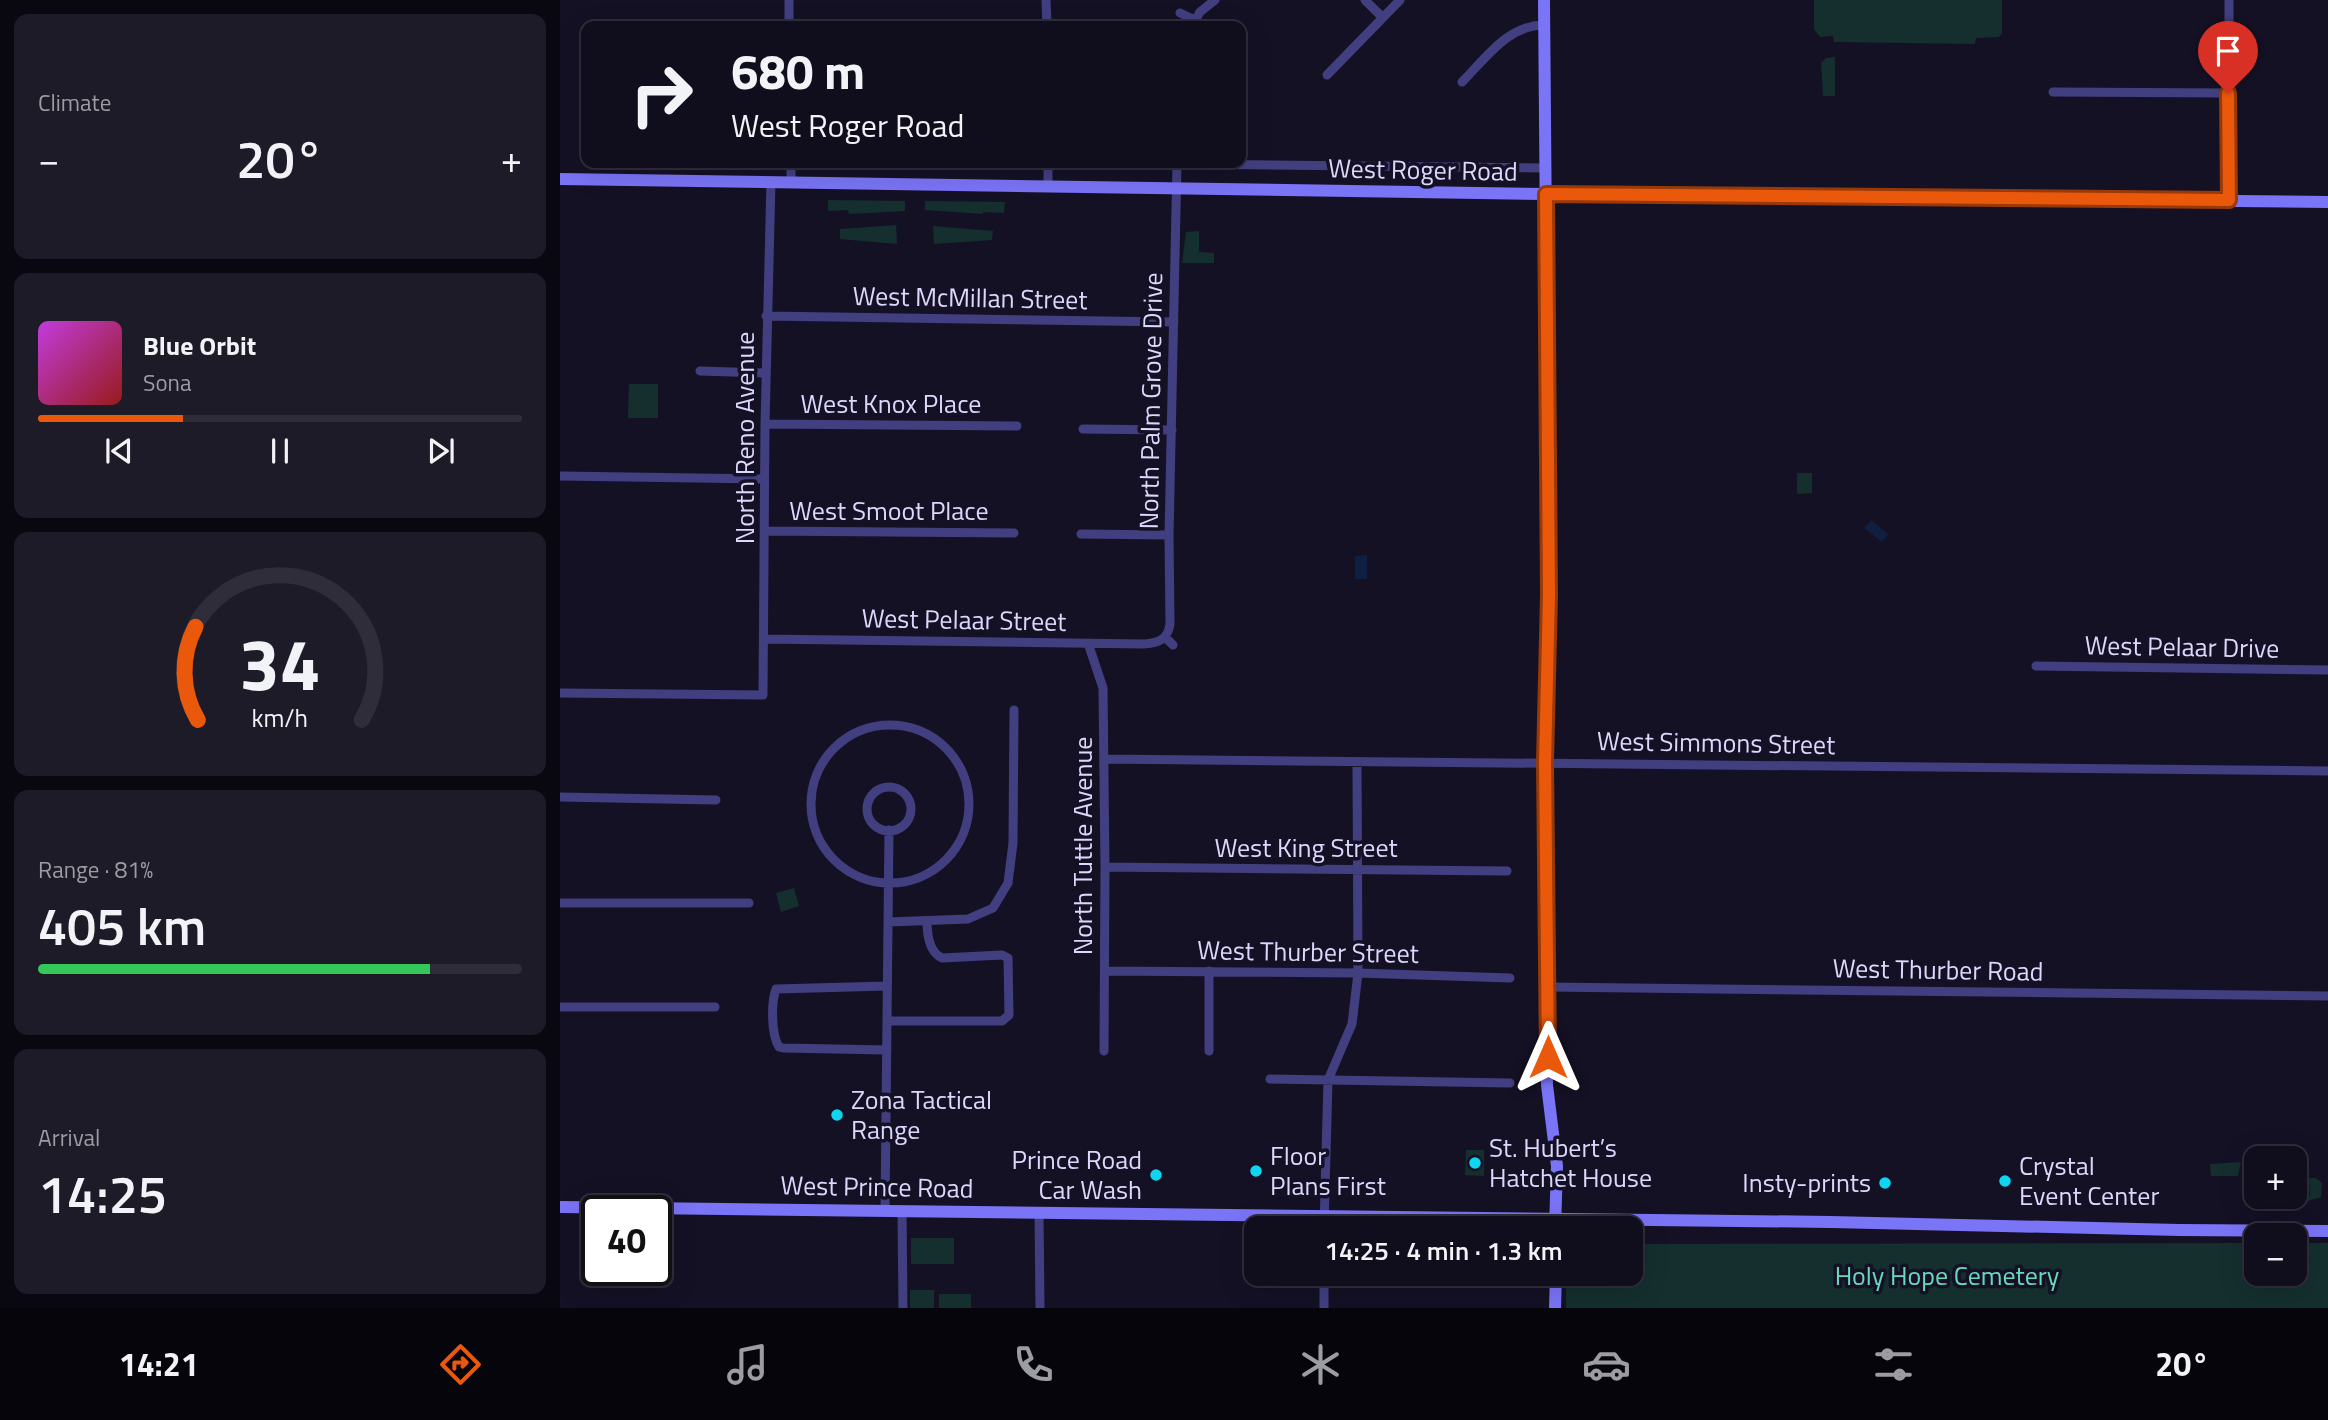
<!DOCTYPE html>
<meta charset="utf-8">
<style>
body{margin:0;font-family:"Titillium Web",sans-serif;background:#1e1b29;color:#f1f3f6;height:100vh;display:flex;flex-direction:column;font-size:26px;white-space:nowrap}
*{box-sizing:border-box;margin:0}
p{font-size:23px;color:#9c9ca3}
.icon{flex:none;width:38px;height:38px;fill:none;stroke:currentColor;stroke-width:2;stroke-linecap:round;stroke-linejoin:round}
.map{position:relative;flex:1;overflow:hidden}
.details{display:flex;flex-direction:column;gap:14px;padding:14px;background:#09070f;width:560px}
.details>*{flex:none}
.banner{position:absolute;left:21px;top:21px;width:665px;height:147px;border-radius:14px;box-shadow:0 7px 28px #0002,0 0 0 2px #302d3b;background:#100d1c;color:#f1f3f6;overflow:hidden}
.controls{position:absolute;left:1684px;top:1146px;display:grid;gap:14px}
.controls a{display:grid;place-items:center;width:63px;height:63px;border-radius:14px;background:#100d1c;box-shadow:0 7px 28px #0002,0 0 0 2px #302d3b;font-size:35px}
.speed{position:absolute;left:21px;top:1195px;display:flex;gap:14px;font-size:35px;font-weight:700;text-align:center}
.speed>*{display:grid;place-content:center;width:91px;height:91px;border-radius:50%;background:#100d1c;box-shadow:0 7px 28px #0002,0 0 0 2px #302d3b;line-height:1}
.speed .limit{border:4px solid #111;border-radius:10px;background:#fff;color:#111}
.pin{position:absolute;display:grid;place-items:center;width:60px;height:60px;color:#fff;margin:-72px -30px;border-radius:50% 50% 50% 0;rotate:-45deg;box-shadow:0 0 7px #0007}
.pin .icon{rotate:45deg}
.me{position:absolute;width:77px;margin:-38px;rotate:0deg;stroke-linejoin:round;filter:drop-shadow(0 0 5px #0008)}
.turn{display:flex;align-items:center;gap:24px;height:147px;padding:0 35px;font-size:32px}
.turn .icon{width:91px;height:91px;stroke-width:2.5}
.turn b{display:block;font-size:49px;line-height:60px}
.big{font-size:52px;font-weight:600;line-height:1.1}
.details .card{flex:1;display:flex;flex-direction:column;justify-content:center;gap:10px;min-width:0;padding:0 24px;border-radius:14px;background:#1e1b29}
.details .dial{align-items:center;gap:0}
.dial svg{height:182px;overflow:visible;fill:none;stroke:#302d3b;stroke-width:7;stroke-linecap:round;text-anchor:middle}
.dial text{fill:#f1f3f6;stroke:none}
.song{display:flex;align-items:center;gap:21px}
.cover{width:84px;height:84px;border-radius:10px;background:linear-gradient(135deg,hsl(290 70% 55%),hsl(0 70% 35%))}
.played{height:7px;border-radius:4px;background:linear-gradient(90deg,#ea580c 30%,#302d3b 30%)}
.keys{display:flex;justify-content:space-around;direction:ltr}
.heat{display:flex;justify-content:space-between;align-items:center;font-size:38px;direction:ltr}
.charge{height:10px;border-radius:5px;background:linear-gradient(90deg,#34c759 81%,#302d3b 0)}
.trip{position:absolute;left:684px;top:1216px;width:399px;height:70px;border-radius:14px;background:#100d1c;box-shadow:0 7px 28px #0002,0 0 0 2px #302d3b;font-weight:600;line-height:70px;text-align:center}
.tab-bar{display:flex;height:112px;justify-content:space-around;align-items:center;background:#06050b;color:#9c9ca3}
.tab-bar .icon{width:49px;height:49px}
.tab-bar .on{color:#ea580c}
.tab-bar b{font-size:32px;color:#f1f3f6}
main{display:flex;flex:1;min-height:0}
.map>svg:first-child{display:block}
</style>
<main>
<section class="details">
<div class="card"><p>Climate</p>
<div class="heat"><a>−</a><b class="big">20°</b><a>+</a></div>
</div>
<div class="card">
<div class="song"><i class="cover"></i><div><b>Blue Orbit</b><p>Sona</p></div></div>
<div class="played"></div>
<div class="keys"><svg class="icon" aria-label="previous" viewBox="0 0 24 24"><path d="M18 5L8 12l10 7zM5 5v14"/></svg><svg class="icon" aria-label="pause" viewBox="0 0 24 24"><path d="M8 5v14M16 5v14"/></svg><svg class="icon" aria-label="next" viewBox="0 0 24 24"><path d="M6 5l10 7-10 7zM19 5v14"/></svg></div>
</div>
<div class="card dial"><svg viewBox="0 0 100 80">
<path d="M14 69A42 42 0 1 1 86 69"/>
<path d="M14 69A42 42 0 0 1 13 28" stroke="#ea580c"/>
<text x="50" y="56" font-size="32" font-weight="700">34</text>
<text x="50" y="72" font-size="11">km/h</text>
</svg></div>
<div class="card"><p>Range · 81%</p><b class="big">405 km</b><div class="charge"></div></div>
<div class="card"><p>Arrival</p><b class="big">14:25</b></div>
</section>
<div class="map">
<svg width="1768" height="1308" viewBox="0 0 1768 1308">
<rect width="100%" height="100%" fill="#151125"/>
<path fill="#142f2e" d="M1254 0H1442V33L1439 37 1416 38 1415 44 1274 42 1273 36 1260 37 1254 29Z
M1275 57V96H1263L1261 63 1266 58Z
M268 200 345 201V211L289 214 288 210 268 211Z
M365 201 445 202 444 213 423 212V214L365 210Z
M336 225 337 244 280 239V229Z
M373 226 433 231 432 240 374 244Z
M639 231V252L654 253V263H622L626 232Z
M69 384H98V418H68Z
M1237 473H1252V493L1237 494Z
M234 888 239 906 221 912 216 893Z
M906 1150H924V1176L905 1175Z
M1681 1162 1678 1176H1651L1650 1164Z
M1743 1178H1756L1762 1183 1761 1197 1744 1202V1198L1750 1196 1749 1181H1742Z
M351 1238H394V1264H351Z
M1696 1243V1274H1734V1243H1768V1308H1006V1274H1071V1244Z
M350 1290H374V1308H350Z
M379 1294H411V1308H379Z"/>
<path fill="#0e1f41" d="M1311 520 1328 534 1322 542 1304 528Z
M807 555V579H795V556Z"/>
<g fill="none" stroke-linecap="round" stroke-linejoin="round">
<path stroke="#423f81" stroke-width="9" d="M229 0V26
M486 0 487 26
M805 0 822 17
M620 13 635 20
M632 26 640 12 655 0
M767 75 840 0
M902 82C926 58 948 25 984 25
M1493 92 1669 93
M231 163V181
M539 163 986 168
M488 186V163
M1669 200V0
M206 316 614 322
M140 371 206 373
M205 424 457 426
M523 429 612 430
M0 476 204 479
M205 531 454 533
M521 534 609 535
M605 637 613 645
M204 639 584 644C599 643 608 639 610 624L609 535 617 163
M528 643 543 688 545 867 544 1051
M1476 666 1768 670
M0 693 203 695 205 424 211 181
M251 804a79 79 0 1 1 158 0a79 79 0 1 1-158 0Z
M544 759 1768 771
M307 809a22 22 0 1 1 44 0a22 22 0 1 1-44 0Z
M0 797 156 800
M545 867 947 871
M0 903H189
M328 922 408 919 433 908 448 883 453 843 454 710
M545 971 798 973 950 978
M649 971V1051
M987 987 1768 996
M0 1007H155
M327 1021H442L449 1015 448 958 442 955 382 958C369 952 367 934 367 921
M327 1050 223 1048 219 1047C211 1034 211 1003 216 989L327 986
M710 1079 950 1083
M325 1211 329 830
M342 1211 343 1308
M479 1212 480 1308
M764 1228 768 1080 792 1024 798 973 797 763
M764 1274V1308"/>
<path stroke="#7a74f6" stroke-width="12" d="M984 0 989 595 985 762 987 1085 997 1166 995 1228
M0 179 986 194 1768 202
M0 1207 1271 1222 1619 1230 1768 1231
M995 1308 996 1274"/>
</g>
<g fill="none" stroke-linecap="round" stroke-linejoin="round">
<g stroke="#983908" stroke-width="18">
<path id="route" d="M988 1057 985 762 989 595 986 194 1669 200 1668 93"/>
</g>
<use href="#route" stroke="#ea580c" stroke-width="12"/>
</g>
<g fill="#10d5f0" stroke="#151125" stroke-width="2.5">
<circle cx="277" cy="1115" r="7"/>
<circle cx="915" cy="1163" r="7"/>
<circle cx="696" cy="1171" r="7"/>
<circle cx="596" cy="1175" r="7"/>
<circle cx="1445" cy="1181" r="7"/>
<circle cx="1325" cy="1183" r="7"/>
</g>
<g text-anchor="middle" stroke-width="7" stroke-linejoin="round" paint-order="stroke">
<g font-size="26" fill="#dcd7fc" stroke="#151125">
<text transform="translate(863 170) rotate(1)" y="9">West Roger Road</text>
<text transform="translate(410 298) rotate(1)" y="9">West McMillan Street</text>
<text transform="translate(591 401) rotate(-89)" y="9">North Palm Grove Drive</text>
<text x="331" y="413">West Knox Place</text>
<text transform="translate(185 438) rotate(-90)" y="9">North Reno Avenue</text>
<text x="329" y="520">West Smoot Place</text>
<text transform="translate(404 620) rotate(1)" y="9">West Pelaar Street</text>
<text transform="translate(1622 647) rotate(1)" y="9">West Pelaar Drive</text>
<text transform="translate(1156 743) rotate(1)" y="9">West Simmons Street</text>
<text transform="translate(523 846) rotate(-90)" y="9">North Tuttle Avenue</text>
<text x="746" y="857">West King Street</text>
<text transform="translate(748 952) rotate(1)" y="9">West Thurber Street</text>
<text transform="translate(1378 970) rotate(1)" y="9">West Thurber Road</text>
<text transform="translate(317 1187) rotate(1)" y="9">West Prince Road</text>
</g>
<g font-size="26" fill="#dcd7fc" stroke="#151125" text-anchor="start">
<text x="291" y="1109">Zona Tactical<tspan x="291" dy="30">Range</tspan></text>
<text x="929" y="1157">St. Hubert’s<tspan x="929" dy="30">Hatchet House</tspan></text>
<text x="710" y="1165">Floor<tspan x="710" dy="30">Plans First</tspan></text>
<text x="582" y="1169" text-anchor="end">Prince Road<tspan x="582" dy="30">Car Wash</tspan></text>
<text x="1459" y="1175">Crystal<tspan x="1459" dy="30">Event Center</tspan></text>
<text x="1311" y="1192" text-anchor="end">Insty-prints</text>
</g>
<g font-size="26" fill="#67d9be" stroke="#151125">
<text x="1387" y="1285">Holy Hope Cemetery</text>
</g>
</g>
</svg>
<div class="controls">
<a>+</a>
<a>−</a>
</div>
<div class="speed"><div class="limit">40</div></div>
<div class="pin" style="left:1668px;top:93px;background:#d93025"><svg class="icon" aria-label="arrive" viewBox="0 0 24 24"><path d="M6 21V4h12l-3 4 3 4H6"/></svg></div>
<svg class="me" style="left:988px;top:1057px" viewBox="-20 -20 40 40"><path d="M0-17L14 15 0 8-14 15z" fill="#ea580c" stroke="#fff" stroke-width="4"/></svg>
<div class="trip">14:25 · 4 min · 1.3 km</div>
<div class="banner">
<div class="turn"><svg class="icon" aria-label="right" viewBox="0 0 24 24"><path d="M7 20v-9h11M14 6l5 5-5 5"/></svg><div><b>680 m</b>West Roger Road</div></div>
</div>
</div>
</main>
<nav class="tab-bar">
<b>14:21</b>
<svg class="icon on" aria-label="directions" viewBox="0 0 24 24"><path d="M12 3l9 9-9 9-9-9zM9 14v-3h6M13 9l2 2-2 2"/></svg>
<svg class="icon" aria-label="music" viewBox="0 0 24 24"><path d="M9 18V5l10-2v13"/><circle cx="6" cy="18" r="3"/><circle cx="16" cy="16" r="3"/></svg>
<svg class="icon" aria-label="phone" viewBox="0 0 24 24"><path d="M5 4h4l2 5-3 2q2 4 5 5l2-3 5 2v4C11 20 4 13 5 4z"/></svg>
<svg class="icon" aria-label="climate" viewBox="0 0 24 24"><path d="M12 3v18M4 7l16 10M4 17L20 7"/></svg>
<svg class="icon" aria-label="car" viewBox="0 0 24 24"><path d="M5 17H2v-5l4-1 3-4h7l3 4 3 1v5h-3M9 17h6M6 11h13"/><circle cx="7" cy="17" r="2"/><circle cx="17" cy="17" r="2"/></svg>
<svg class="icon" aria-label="filters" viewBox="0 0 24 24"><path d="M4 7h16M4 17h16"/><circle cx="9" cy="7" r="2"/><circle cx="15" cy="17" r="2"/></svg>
<b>20°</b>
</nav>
